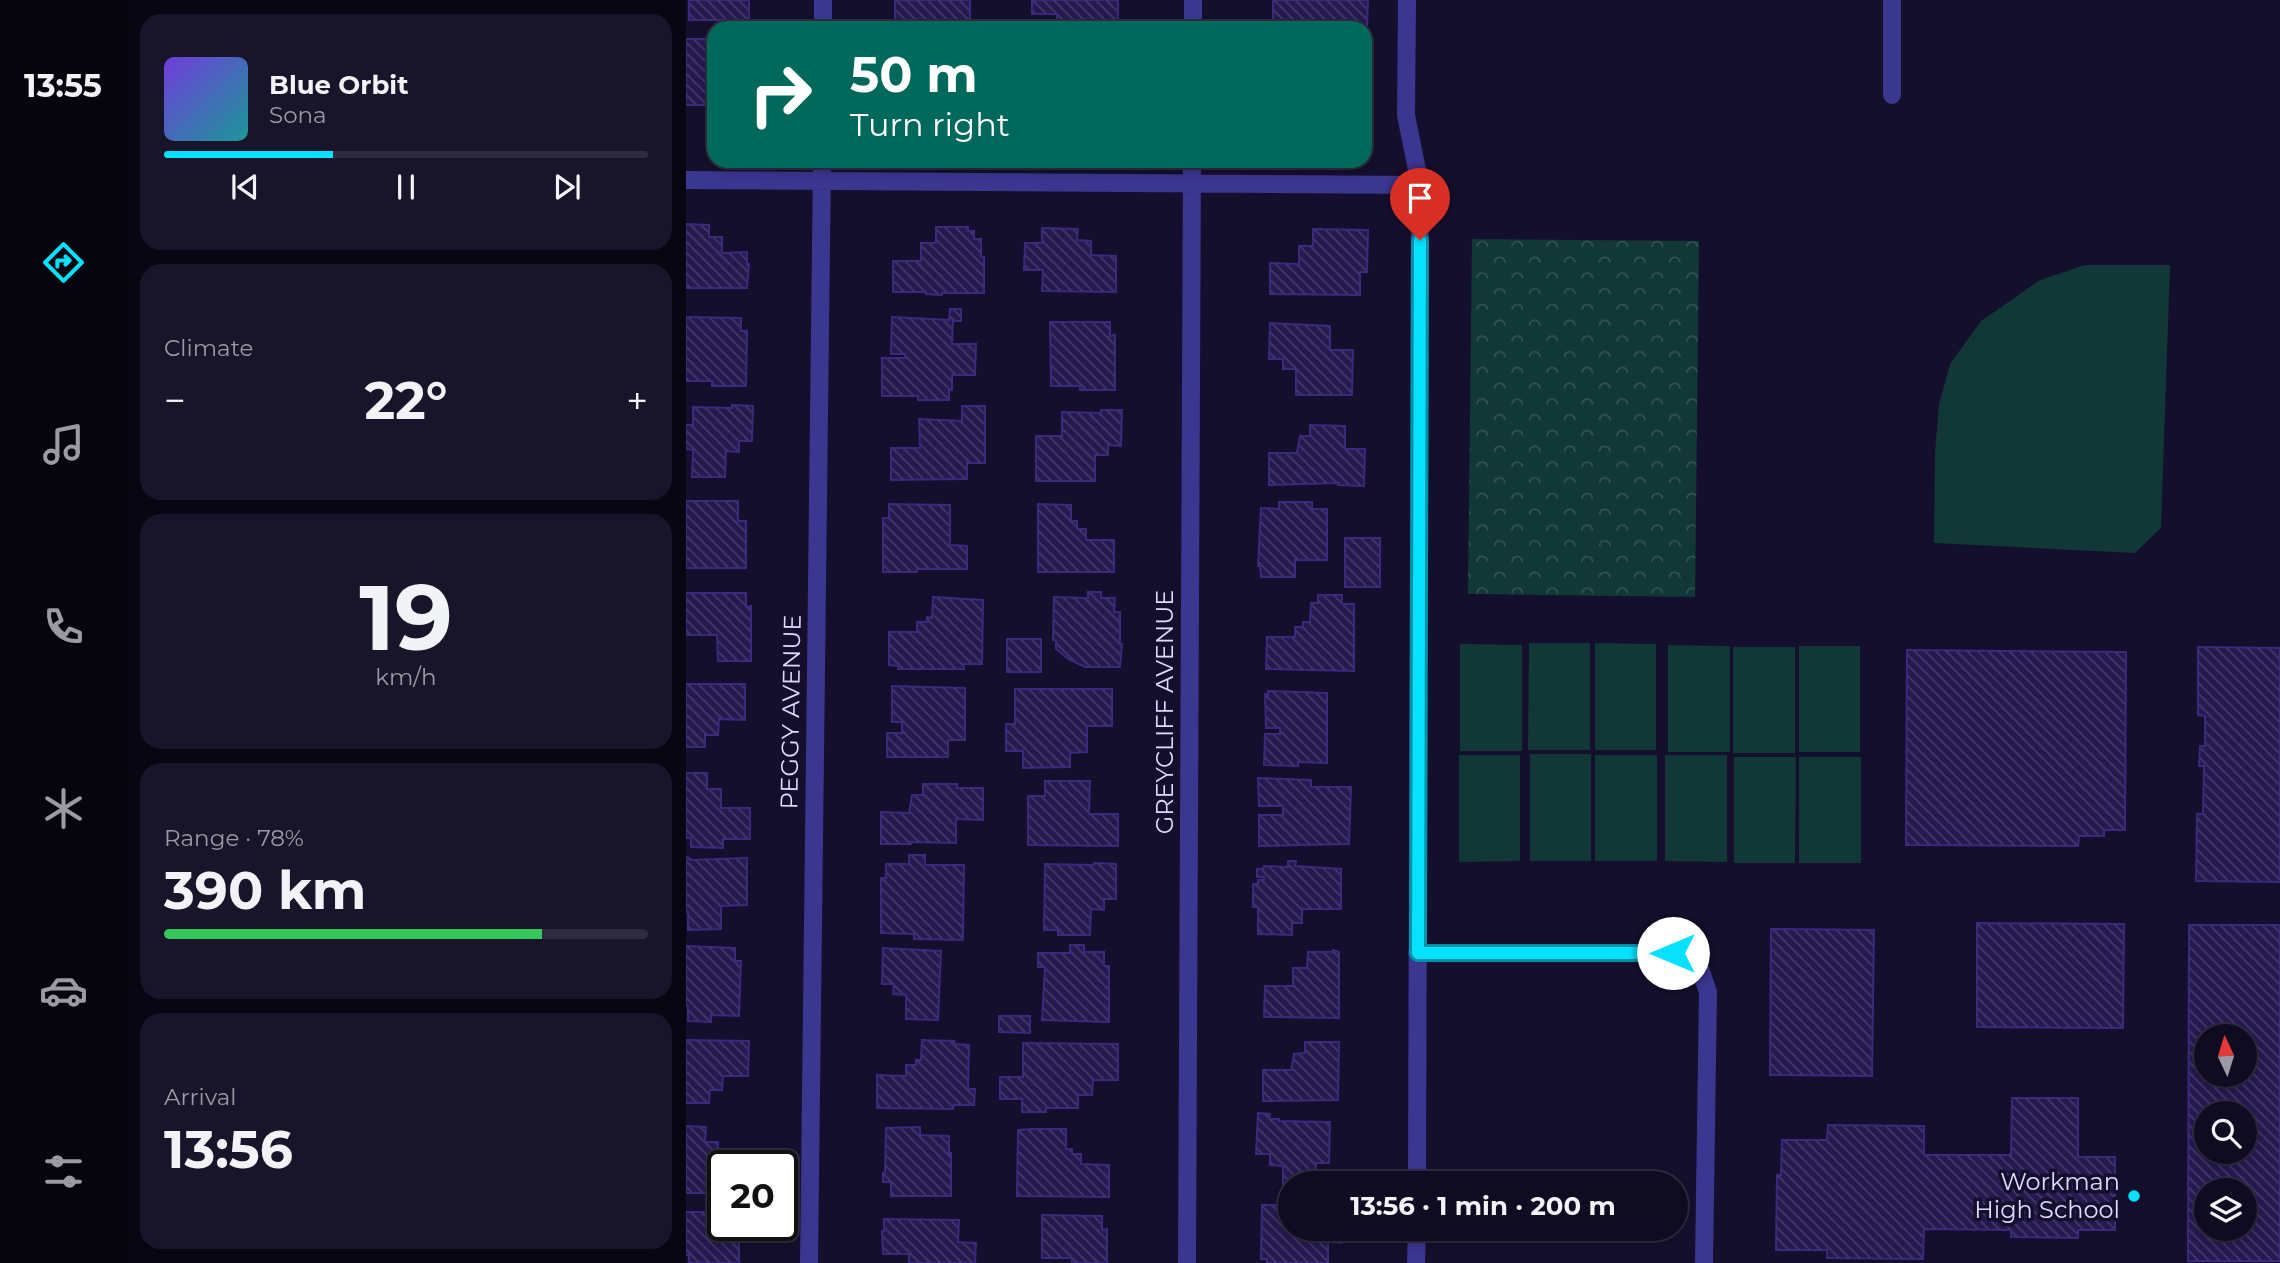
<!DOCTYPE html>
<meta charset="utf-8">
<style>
body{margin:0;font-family:Montserrat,sans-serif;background:#18142a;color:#f1f3f6;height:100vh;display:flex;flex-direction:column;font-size:26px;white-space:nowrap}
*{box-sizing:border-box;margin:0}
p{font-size:23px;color:#9b9ba5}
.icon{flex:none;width:38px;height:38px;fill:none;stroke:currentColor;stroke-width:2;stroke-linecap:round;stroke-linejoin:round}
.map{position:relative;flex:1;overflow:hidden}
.side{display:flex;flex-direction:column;gap:14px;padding:14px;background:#080612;width:560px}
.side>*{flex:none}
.banner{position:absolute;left:21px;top:21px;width:665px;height:147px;border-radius:21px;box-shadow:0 4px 10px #0003,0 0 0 2px #2f2b3f;background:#00695c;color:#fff;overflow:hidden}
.needle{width:46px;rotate:356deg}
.controls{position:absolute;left:1508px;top:1024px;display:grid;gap:14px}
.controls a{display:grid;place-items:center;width:63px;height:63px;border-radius:50%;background:#0f0b21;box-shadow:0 4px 10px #0003,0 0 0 2px #2f2b3f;font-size:35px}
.speed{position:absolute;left:21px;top:1150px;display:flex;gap:14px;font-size:35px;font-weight:700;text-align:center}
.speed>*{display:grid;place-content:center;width:91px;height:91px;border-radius:50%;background:#0f0b21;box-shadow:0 4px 10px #0003,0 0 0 2px #2f2b3f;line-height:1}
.speed .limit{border:4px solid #111;border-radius:10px;background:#fff;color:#111}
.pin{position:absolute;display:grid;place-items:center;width:60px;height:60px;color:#fff;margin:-72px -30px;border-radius:50% 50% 50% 0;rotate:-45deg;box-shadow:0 0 7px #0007}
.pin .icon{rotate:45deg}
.me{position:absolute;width:77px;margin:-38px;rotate:270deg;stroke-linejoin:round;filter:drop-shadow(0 0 5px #0008)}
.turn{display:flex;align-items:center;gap:24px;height:147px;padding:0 28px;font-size:32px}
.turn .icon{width:91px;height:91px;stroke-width:2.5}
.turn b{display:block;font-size:49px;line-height:60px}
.big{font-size:52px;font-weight:700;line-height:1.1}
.side .card{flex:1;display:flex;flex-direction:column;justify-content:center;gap:10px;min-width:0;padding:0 24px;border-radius:21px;background:#18142a}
.side .dial{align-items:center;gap:0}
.dial b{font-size:91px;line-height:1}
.song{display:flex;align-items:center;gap:21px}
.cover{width:84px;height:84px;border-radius:10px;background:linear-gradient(135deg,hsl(260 70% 55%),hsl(180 70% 35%))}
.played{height:7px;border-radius:4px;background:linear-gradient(90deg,#06e1ff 35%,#2f2b3f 35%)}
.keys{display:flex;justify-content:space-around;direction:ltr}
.heat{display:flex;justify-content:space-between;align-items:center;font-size:38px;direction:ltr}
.charge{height:10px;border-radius:5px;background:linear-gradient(90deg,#34c759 78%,#2f2b3f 0)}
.trip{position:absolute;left:592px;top:1171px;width:410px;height:70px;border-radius:35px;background:#0f0b21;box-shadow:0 4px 10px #0003,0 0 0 2px #2f2b3f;font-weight:700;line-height:70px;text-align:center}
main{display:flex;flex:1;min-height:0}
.tab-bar{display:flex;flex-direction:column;width:126px;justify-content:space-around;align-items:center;background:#06040d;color:#9b9ba5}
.tab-bar .icon{width:49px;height:49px}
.tab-bar .on{color:#06e1ff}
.tab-bar b{font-size:32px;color:#f1f3f6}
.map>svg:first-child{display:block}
</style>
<main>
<nav class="tab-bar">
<b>13:55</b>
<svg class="icon on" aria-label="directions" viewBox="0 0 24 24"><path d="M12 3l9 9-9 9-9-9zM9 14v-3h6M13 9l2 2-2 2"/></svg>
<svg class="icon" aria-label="music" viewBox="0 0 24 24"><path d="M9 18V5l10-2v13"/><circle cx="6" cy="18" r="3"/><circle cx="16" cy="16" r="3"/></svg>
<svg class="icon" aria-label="phone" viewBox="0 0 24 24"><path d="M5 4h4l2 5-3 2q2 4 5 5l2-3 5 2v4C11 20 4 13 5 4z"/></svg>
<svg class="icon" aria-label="climate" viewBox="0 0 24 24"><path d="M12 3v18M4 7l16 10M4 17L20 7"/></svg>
<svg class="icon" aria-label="car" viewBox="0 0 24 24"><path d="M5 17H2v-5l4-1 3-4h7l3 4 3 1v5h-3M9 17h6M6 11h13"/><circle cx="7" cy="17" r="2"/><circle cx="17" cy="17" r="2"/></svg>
<svg class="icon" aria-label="filters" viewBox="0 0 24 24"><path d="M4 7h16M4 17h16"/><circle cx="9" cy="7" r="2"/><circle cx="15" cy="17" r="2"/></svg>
</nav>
<section class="side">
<div class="card">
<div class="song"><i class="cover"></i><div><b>Blue Orbit</b><p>Sona</p></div></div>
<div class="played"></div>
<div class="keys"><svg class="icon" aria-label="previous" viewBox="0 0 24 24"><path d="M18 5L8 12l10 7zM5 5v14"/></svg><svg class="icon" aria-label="pause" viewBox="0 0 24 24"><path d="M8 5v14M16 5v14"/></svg><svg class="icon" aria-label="next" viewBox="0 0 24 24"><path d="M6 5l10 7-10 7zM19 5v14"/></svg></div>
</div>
<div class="card"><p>Climate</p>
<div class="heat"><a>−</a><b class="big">22°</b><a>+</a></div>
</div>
<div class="card dial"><b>19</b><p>km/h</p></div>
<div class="card"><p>Range · 78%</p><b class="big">390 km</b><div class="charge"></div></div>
<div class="card"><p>Arrival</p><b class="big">13:56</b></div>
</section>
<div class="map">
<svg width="1594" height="1263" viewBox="0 0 1594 1263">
<defs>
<pattern id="park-crowns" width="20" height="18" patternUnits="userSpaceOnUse" patternTransform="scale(1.75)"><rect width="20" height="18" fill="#113736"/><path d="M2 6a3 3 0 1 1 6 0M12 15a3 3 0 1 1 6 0" fill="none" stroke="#335354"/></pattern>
<pattern id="building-back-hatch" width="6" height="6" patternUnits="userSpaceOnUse" patternTransform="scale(1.75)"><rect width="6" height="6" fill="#25194f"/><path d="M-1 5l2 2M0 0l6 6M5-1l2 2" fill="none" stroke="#443a69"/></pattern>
</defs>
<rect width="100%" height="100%" fill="#140f2c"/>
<path fill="#113736" d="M1399 265H1484L1475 528 1449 553 1248 543 1249 453 1253 404 1264 364 1295 321 1354 280Z
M843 643H904V750H842Z
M909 643 970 644V750H909Z
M774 644 836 645V751H774Z
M982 645 1044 646V752H982Z
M1113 646H1174V752H1113Z
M1047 647H1109V753H1047Z
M844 754H905V861H844Z
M773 755H834V861L773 862Z
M909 755H971V861H909Z
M979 755H1041V862L979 861Z
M1048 757H1110L1109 863H1048Z
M1113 757H1175V863H1113Z"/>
<path fill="url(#park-crowns)" d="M786 239 1013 241 1009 597 782 594Z"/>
<path fill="url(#building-back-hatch)" stroke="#3b297d" stroke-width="2" fill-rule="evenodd" d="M3 0H63V23H40L41 20H3Z
M209 0H284V23H240V28H211V23H209Z
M346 0H432V25L371 22V14H346Z
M587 0H682L681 26H587Z
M0 39H28V105H0Z
M679 45H681V89H679Z
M0 224 23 225V237H36V253L61 252V265L63 264 61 288H0Z
M250 227H282V231H288V239H295V257H298V293H256V295L240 294V292H207V261H235V243H250Z
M356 228 392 229 391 240 405 241V255L430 256V292L356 291 357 270H338L339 243H356Z
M627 229 682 230 681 272H674V295L584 294V263L613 264V246H627Z
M264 309H275V321H267L266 344H290L289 375H266V390H263V400H232V396H196V358H219V354H205L206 317 263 320Z
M0 317 55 318V331H61L60 386H26V381H0Z
M364 322H424V336L429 335V390H394V386H365Z
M584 323 644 326V350H667L666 395H610V369H597V359H583Z
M46 405 67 406 66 441H53V452L40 451 39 477H6L7 450 0 449V425H7V407L46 408Z
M276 406H299V463H281V479L205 480V448H234L233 419 276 421Z
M415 410H436L435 446 422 445V455H409V481H350V436H376V412L415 413Z
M624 425 659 426V449H679L678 486 652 485 653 483 583 485V453H611L614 436H624Z
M0 501H52V521H60V568H0Z
M593 502H626V509H641V560H609V577H575L574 566H572L575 508 593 509Z
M203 504 264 505V545L281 546V569H231V572H197V518H203Z
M352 504 385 505V521H391V529H400V540H428V572H352Z
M659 538H694V587H659Z
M402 592H415V598H429L428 612H434V644H436L434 667H399L382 659 370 649V641L367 640 368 597 402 598Z
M0 593H60V607L65 606V661H32L31 635H0Z
M632 595H656V604H668V671L580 669 581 637H609V627H617V622H624L625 603H632Z
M247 597 297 600 296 664H278V669H212L213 666 203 665V632H231V622H241V617L246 618Z
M321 639H355V672H321Z
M1512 647 1594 648V882L1510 881 1511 814H1517L1518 766H1513L1514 746H1519V716L1512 715Z
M1221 650 1440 652 1439 830H1418V836H1393L1392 846 1220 845Z
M0 684H59V720L33 719 32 735H19V747H0Z
M206 686 279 688V740H262V757H201V733H216V722H206Z
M329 689H426V726H401V752L384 753V767L337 768V751H320V724H329Z
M582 691 641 693V763L612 762V766L578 765 579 734H594V728H580L579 694 582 695Z
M0 773H21V789H35V808H64V839H37V848L5 847V838H0Z
M572 778 625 780V787H665L663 844 573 846V815H597V806H573Z
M359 781H404L403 814H432V846L342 845V796H359Z
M237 784H271V788H297V820L270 819V843L225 842V844H195V812L223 813 226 795H237Z
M223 855H239V865H278L277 940 228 939V934L195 933V878H200V864H223Z
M0 857 4 858V860L61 858V905L35 906V929L2 930V912H0Z
M602 861H610L609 866 655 869V909H616V923H606V935L572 934V907H567V884H572V880H578V877H571V869H577L578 866 602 867Z
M408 863 430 864V899H418V910L405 909 404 935H372V930H358L359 864 408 865Z
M1291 923 1438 924 1437 1028 1291 1027Z
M1503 925H1594V1261H1502ZM1521 1036H1559V1074H1521ZM1521 1113H1559V1152H1521ZM1521 1190H1559V1228H1521Z
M1085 929 1188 930 1186 1076 1084 1075Z
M384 945H398V952H418V966H423V1022L356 1020 359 967H352V953H384Z
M0 946 49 948V961H55L53 1016 25 1015V1022L2 1021V1006H0Z
M197 948 255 951 252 1020 220 1019V995L207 994 208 984H196Z
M647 950 653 952V1018L578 1017 579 986H607V968H621L622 952H647Z
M313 1016H344V1033L313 1032Z
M0 1040 63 1041 62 1076H37L36 1090H24L23 1103H0Z
M236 1040 268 1041 269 1044 283 1045 282 1089H289L288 1105H268L267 1109 191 1108V1075L220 1076V1065H230V1060H235Z
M619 1042H653L652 1100 577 1101V1070H605L608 1054 619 1053Z
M337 1043 432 1044V1080H407L406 1095H392V1108H360V1112H336V1099H314V1077H337Z
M1326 1098H1392V1157H1429V1230H1392V1238L1325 1237V1230L1238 1229 1237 1259 1141 1258V1250H1090L1091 1175H1095L1096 1140H1141L1142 1125 1238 1126V1155H1325Z
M572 1113 584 1114 583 1119H593V1121L644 1122 643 1163H630L629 1183H604V1191H597V1166L584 1165V1154H570Z
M0 1126 20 1127 19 1142H32V1162H60V1166H37V1193H0Z
M234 1127V1135L263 1136V1154L265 1153V1196H205V1182H197V1173H199L200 1128Z
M346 1129H380V1149H386V1154H395V1164L423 1165V1197L331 1196 332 1130Z
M576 1205H604V1228H656V1243L642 1242V1263H581V1259H575Z
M0 1212H37V1225L53 1226V1263H3V1255H0Z
M356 1215 416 1216V1230L421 1229V1263H386V1258H356Z
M198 1219 273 1220 272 1242 290 1243 289 1263H223V1254H197L196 1231H198Z"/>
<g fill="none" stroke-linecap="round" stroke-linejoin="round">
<path stroke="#3b368f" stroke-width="18" d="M721 0 720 115 734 185 731 1183
M1206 0V95
M731 953H987L1012 963 1022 992 1018 1263
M730 1263 731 1228"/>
<path stroke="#3b368f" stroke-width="18" d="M137 28V0
M507 28V0
M0 180 734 185
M123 1263 136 161
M501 1263 506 161"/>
</g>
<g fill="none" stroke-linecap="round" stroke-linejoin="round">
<g stroke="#0492a6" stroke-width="18">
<path id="route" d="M734 240 732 953H987"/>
</g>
<use href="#route" stroke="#06e1ff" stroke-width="12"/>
</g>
<circle fill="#06e1ff" stroke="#140f2c" stroke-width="2.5" cx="1448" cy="1196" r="7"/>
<g text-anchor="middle" stroke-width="7" stroke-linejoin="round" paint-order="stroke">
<g font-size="24" fill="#dfdaff" stroke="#140f2c">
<text transform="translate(105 712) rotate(-89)" y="8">PEGGY AVENUE</text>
<text transform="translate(479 712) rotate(-90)" y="8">GREYCLIFF AVENUE</text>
</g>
<g font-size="24" fill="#dfdaff" stroke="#140f2c" text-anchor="end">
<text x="1434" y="1190">Workman<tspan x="1434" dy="28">High School</tspan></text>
</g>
</g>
</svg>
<div class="controls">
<a><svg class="needle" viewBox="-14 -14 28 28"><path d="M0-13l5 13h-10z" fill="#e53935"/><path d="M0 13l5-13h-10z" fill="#9b9ba5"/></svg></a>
<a><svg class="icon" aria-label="search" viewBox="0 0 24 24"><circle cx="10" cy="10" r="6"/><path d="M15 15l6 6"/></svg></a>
<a><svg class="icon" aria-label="layers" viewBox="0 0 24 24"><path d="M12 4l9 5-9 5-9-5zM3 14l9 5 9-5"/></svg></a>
</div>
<div class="speed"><div class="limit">20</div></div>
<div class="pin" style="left:734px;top:240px;background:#d93025"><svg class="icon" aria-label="arrive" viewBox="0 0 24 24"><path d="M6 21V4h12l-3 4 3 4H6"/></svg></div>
<svg class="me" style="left:987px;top:953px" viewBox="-20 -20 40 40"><circle r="19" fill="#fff"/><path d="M0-13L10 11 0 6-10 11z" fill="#06e1ff"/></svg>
<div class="trip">13:56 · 1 min · 200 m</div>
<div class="banner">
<div class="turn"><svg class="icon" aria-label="right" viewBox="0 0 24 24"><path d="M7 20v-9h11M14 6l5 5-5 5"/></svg><div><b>50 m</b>Turn right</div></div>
</div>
</div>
</main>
